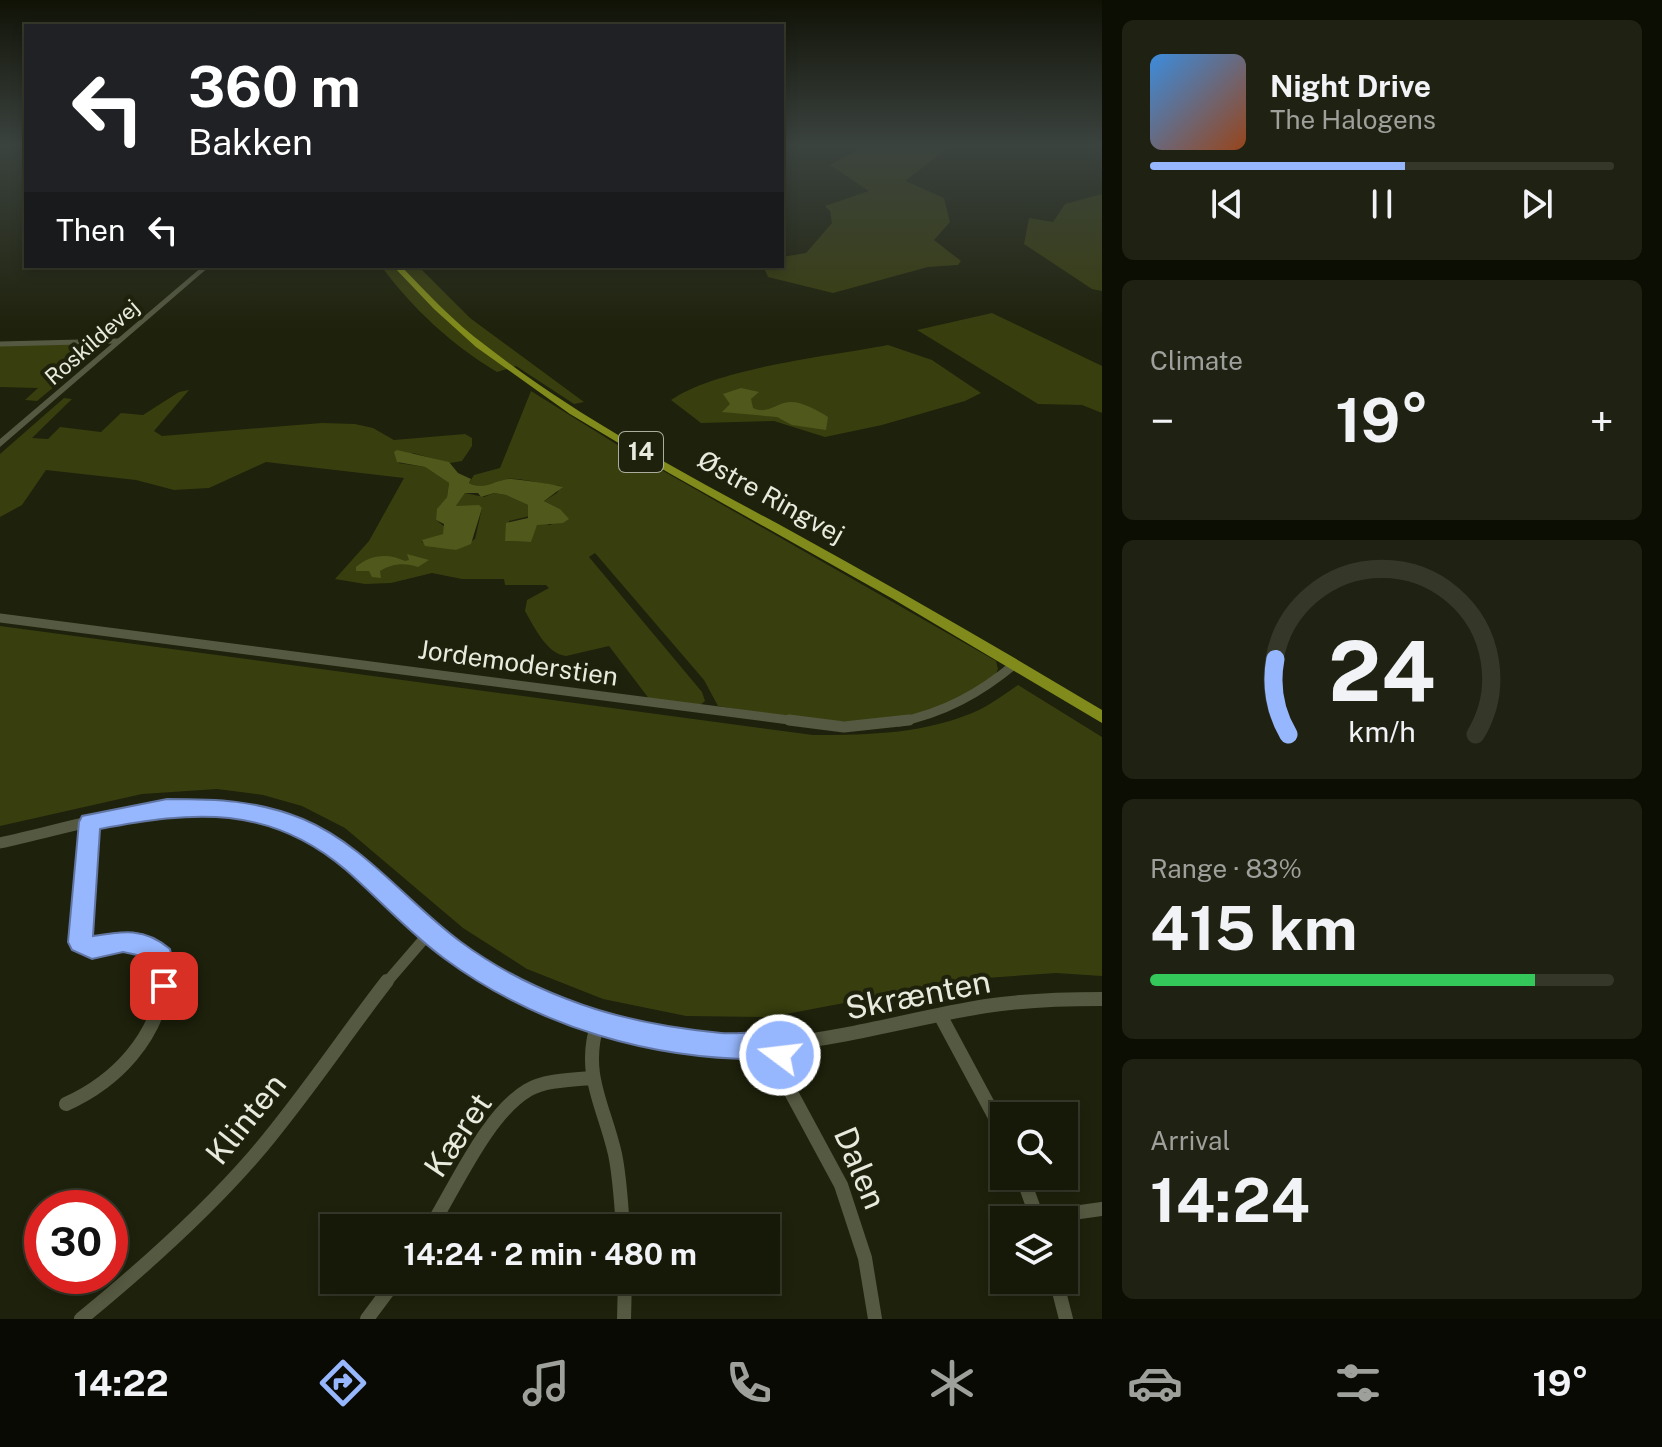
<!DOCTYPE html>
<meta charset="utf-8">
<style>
body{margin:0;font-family:"Public Sans",sans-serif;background:#1f2212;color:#f1f3f6;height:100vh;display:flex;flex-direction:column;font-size:30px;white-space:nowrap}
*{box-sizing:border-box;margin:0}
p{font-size:26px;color:#9ea09c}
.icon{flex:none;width:44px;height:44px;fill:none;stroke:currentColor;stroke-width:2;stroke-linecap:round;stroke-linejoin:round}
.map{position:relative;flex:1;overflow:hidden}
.panel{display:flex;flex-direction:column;gap:20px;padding:20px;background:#0c0e04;width:560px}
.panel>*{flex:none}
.top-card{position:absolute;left:24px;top:24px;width:760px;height:244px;border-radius:0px;box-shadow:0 4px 12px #0003,0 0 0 2px #353829;background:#202124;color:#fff;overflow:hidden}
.fabs{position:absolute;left:990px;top:1102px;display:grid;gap:16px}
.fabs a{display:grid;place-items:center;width:88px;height:88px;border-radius:0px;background:#161908;box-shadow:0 4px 12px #0003,0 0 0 2px #353829;font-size:40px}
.speed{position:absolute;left:24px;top:1190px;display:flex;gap:16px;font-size:40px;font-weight:700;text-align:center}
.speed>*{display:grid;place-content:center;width:104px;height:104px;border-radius:50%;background:#161908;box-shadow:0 4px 12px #0003,0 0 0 2px #353829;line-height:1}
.speed .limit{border:12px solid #d22;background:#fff;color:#111}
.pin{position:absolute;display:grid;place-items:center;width:68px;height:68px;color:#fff;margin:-34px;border-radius:16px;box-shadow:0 4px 12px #0006}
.me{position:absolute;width:88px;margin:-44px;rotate:285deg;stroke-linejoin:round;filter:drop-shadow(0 0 6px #0008)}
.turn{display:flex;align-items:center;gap:28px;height:168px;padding:0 32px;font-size:36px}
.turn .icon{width:104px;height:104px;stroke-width:2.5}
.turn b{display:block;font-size:56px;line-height:68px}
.then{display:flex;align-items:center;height:76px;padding:0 32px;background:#0003;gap:16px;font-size:30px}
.big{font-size:60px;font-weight:700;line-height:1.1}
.panel .tile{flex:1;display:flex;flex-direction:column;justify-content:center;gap:12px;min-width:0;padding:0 28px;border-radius:12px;background:#1f2212}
.panel .dial{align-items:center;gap:0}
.dial svg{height:208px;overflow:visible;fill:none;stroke:#353829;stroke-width:7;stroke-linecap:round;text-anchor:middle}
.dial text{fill:#f1f3f6;stroke:none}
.song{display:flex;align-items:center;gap:24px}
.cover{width:96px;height:96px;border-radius:12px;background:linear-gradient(135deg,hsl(210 70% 55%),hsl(20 70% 35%))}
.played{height:8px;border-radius:4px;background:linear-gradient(90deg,#96b6fd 55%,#353829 55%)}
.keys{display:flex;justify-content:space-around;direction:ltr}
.heat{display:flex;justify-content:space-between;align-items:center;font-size:44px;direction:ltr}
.charge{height:12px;border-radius:6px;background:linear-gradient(90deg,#34c759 83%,#353829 0)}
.trip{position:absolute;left:320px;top:1214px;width:460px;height:80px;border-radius:0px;background:#161908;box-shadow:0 4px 12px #0003,0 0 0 2px #353829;font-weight:700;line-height:80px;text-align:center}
.tabs{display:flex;height:128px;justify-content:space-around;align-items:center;background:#090a03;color:#9ea09c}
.tabs .icon{width:56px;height:56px}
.tabs .active{color:#96b6fd}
.tabs b{font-size:36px;color:#f1f3f6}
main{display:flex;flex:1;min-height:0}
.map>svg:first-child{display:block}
</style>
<main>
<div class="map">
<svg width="1102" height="1319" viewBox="0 0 1102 1319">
<rect width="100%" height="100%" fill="#1e210b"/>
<path fill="#393e0e" d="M866 145H952L905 181 944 198 950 222 934 240 961 261 958 265 928 267 833 293 768 277 763 266H782V257L806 253 832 223 830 211 825 206 869 191 830 165Z
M1102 194V291L1092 289 1024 244 1029 218 1053 222 1065 204Z
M381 266H418L470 318 584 402 574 404 516 366 497 372C452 345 412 308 381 266Z
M992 313 1102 366V413L1082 405 1038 404 917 330Z
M107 343 37 401 25 400 38 388 0 387V345Z
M888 345 932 360 981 393 965 401 882 425 825 437 774 421 701 423 671 400C717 368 830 356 888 345Z
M189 390 154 431 162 436 322 423 355 424 373 428 394 440 465 434 472 438V446L462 461 450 463 413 453 398 463 425 467 449 483 447 497 438 509 436 520 445 527 443 534 421 542 456 550 475 539 482 508 456 506 465 493 484 497 494 493 506 495 528 505 530 516 509 521 505 541 531 542 535 527 540 523 551 525 560 509 544 501 557 493 561 486C547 485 518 477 507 479 494 482 483 491 469 483L474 475 500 468 531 391 616 444 996 661 998 669 995 676C981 685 967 695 952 703 888 737 786 716 718 706L704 680 595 553 589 557 702 692 705 701 699 706 650 700 609 646 566 656C547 654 534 627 525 611L527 600 549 588 546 585H505L504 579H462L432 573 391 583 365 584 335 579 369 541 404 478 266 462 209 488 174 490 136 480 46 470 22 505 0 517V454L64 398 72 399 32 438 48 439 60 427 101 432 121 413 143 415 179 392Z
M0 626 813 735C870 735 928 734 981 709 994 702 1006 693 1018 685L1102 737V976L1056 973 972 979 770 1017 686 1016 603 999 527 969 463 928 345 828 302 806 263 795 217 789 142 794 0 826Z"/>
<path fill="#51581c" d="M741 388 759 392 751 399 753 408C768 415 775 403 790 402 803 402 817 410 828 417L826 430 792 425 777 417 722 412 730 404 723 394Z
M397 450 449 462 458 473 471 479 469 483C485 492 497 478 512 479 529 481 547 483 563 487L544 501 560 509 569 519 563 523 537 525 531 542 505 541 506 523 528 518V505L506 495 494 493 481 497 478 493H465L456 506 479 505 482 508 471 544 456 550 425 546 422 540 443 534 444 524 436 520 437 509 447 497 449 483 425 467 397 462 394 452Z
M407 554 429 560 418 567C405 563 394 563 380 571L381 578 372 577 369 571H356V567C370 554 389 553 405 561L409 560Z"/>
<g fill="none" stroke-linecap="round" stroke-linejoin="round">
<path stroke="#555941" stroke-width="5" d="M0 344 119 341"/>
<path stroke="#555941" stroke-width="9" d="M0 618 804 722
M899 722C944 713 980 693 1015 664"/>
<path stroke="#555941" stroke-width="11" d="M789 720 844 727 909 720
M90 822 80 942C111 958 167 917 164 983
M0 843C133 813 236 769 355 866 404 906 447 952 503 983
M386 983 430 932"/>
<path stroke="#555941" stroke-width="14" d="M499 981C585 1026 685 1053 782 1044 851 1037 918 1017 986 1006 1025 1000 1063 999 1102 999
M940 1015 1004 1134
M598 1022C581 1074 604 1105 615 1154 620 1178 621 1203 623 1228
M777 1046 787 1085 841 1185 865 1258 875 1319
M66 1104C117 1081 157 1038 165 981
M1022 1176 1038 1220
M1037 1218 1102 1209
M430 1228C455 1188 487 1114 528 1090 546 1080 570 1080 590 1078
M1056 1280 1066 1319
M81 1319C142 1269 202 1216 254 1156 302 1100 342 1039 387 981
M367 1319 396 1280
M624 1319 625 1280"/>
<path fill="#555941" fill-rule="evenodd" d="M203 266H210L0 447V439Z"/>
<path fill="#818b1b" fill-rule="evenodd" d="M393 266H401C428 294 454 322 485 345 579 419 686 474 791 531 896 589 999 648 1102 710V723L893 599 669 473 570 414 476 347 434 309Z"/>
</g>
<linearGradient id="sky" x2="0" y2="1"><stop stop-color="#101206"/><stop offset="0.44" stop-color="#3b433f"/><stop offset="1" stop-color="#3b433f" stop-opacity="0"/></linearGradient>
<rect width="1102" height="330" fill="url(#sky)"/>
<path fill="#96b6fd" stroke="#6276a4" stroke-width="2" d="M167 799C217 799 256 800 303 819 365 845 408 903 461 942 492 965 530 985 567 999 615 1018 670 1028 721 1033 742 1035 766 1028 787 1036 791 1047 794 1053 789 1064L780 1068 770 1064 768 1059C654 1061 537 1027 445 959 409 933 379 899 346 870 269 804 193 811 100 829L93 936C122 931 145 927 170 949L177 986 173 995 164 998 155 995 149 962 142 956 123 952 92 959 72 950 68 942 79 822 82 816Z"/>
<g text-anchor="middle" stroke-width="8" stroke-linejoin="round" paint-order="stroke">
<g font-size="22" fill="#e7eadc" stroke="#1e210b">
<text transform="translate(92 342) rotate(-41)" y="8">Roskildevej</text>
</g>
<rect fill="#1e210b" stroke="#abae9d" stroke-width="2" x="619" y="432" width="44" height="40" rx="6"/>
<g font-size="24" font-weight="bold" fill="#e7eadc">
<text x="641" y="460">14</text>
</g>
<g font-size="26" fill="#e7eadc" stroke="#1e210b">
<text transform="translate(771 497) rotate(29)" y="9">Østre Ringvej</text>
<text transform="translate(518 663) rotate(8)" y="9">Jordemoderstien</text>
</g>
<g font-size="32" fill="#e7eadc" stroke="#1e210b">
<text transform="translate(918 995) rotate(-11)" y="11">Skrænten</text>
<text transform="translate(246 1119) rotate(-51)" y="11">Klinten</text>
<text transform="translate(458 1135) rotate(-56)" y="11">Kæret</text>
<text transform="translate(860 1168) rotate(67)" y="11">Dalen</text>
</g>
</g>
</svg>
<div class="fabs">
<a><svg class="icon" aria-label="search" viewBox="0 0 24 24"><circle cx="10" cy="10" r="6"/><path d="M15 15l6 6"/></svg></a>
<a><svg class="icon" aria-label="layers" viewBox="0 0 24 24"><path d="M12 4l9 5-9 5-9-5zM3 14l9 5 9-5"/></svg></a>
</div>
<div class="speed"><div class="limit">30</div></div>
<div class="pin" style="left:164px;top:986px;background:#d93025"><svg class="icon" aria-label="arrive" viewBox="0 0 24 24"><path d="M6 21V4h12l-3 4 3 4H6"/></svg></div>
<svg class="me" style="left:780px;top:1055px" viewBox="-20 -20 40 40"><circle r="17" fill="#96b6fd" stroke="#fff" stroke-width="3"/><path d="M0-11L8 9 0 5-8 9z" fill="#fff"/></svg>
<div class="trip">14:24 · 2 min · 480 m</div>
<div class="top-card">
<div class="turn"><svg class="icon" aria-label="left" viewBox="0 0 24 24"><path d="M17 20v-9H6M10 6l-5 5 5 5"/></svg><div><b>360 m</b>Bakken</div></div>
<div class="then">Then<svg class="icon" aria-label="left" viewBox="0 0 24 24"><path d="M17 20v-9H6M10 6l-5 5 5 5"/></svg></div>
</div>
</div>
<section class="panel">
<div class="tile">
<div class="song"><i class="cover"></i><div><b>Night Drive</b><p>The Halogens</p></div></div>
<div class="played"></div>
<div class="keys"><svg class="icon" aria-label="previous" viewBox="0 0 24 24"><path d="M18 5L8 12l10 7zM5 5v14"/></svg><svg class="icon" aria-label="pause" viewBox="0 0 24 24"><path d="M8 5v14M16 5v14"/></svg><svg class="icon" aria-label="next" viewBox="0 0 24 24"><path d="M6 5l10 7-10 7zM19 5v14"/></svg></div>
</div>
<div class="tile"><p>Climate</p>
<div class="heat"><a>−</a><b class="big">19°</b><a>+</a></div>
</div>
<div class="tile dial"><svg viewBox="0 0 100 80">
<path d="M14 69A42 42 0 1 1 86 69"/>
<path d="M14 69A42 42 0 0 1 9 40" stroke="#96b6fd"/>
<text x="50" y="56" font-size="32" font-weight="700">24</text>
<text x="50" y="72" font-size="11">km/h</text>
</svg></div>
<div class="tile"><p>Range · 83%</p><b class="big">415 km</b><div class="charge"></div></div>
<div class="tile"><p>Arrival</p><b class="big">14:24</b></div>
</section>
</main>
<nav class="tabs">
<b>14:22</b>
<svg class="icon active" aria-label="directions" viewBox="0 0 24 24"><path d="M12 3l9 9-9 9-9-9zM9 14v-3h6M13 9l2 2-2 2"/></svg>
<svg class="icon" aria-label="music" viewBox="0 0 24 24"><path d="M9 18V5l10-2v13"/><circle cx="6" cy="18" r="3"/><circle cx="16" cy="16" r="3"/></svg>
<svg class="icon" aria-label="phone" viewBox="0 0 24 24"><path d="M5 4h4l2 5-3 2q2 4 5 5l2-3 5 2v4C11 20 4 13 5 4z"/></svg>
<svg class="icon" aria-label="climate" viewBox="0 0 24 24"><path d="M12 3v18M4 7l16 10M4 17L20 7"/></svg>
<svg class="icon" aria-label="car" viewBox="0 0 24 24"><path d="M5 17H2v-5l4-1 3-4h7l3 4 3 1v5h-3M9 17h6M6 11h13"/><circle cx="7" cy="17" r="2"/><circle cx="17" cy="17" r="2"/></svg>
<svg class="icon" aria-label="filters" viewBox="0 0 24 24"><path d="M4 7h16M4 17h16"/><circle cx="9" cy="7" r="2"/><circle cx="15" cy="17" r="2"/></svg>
<b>19°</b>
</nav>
